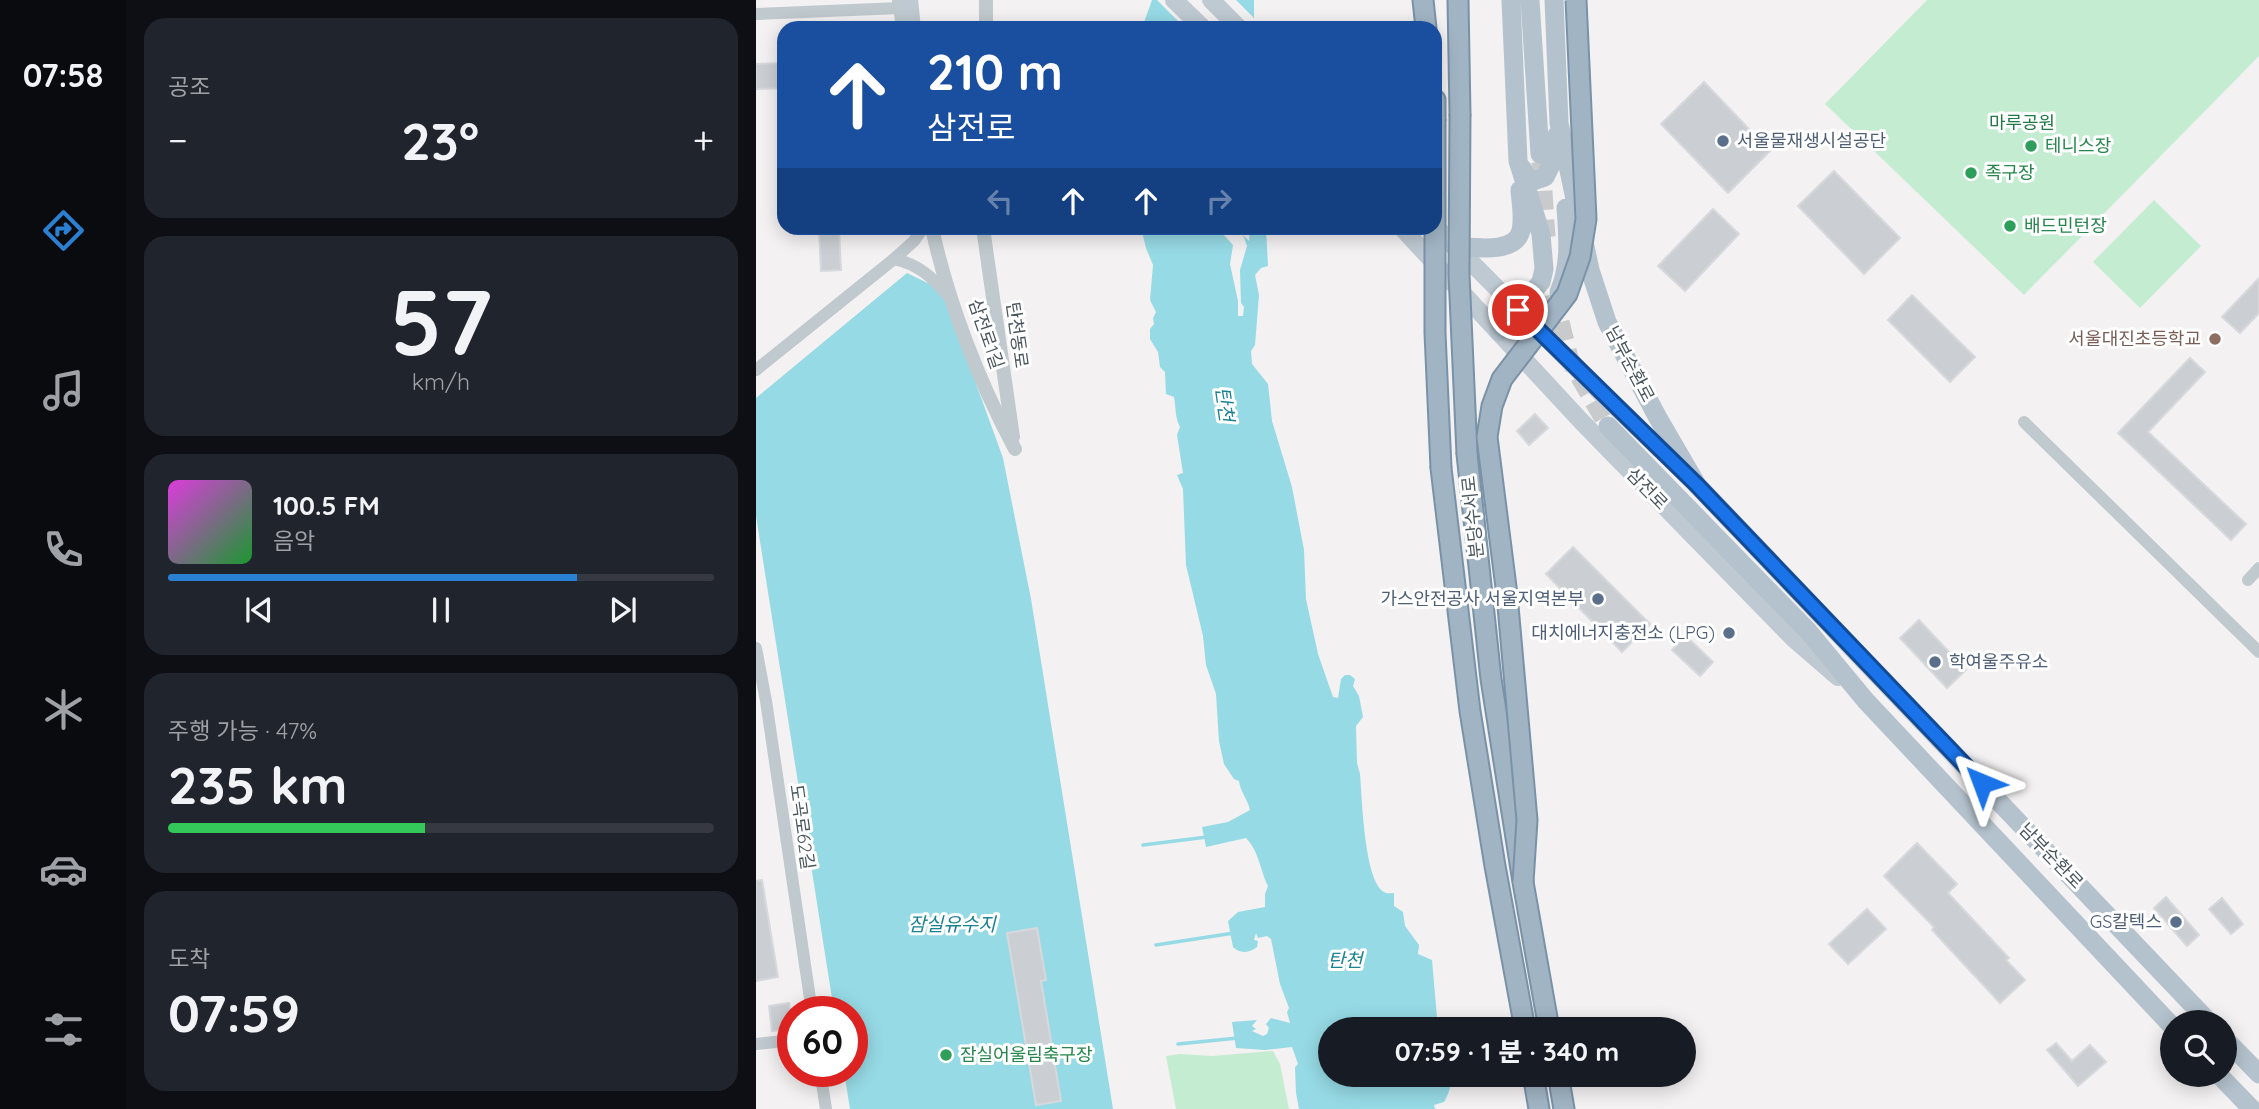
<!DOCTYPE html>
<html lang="ko">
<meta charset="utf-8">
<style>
body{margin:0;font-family:Quicksand,"Noto Sans KR",sans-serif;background:#20242c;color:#f1f3f6;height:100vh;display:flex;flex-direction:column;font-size:26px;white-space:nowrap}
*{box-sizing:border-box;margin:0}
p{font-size:23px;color:#9ea1a6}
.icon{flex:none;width:38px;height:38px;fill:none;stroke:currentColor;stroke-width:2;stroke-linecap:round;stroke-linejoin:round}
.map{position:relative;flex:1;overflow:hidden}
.drawer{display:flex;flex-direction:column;gap:18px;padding:18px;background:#0d0f14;width:630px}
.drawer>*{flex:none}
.banner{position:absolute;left:21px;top:21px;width:665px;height:214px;border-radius:21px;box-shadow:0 4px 18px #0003;background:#1a4fa0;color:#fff;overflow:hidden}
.fabs{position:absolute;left:1404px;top:1010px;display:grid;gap:14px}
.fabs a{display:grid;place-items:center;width:77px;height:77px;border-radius:50%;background:#171b24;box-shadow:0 4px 18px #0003;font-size:35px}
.speed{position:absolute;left:21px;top:996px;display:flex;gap:14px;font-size:35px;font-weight:700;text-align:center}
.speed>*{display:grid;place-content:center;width:91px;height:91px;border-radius:50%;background:#171b24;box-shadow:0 4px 18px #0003;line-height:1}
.speed .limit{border:10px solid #d22;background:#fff;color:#111}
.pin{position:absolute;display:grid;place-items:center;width:60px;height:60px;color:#fff;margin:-30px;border:4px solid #fff;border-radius:50%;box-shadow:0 2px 7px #0007}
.me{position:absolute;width:77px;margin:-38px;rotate:316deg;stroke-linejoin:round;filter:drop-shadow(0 0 5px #0008)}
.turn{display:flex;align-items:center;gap:24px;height:147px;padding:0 35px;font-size:32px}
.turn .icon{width:91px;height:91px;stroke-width:2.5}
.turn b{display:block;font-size:49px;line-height:60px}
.lanes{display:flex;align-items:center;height:66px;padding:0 35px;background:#0003;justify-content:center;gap:35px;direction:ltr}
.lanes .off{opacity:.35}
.big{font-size:52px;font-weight:800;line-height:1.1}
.drawer .card{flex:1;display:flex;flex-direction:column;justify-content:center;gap:10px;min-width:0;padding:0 24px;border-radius:21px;background:#20242c}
.drawer .dial{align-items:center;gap:0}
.dial b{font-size:91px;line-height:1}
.song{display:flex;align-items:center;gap:21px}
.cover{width:84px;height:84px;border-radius:10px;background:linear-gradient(135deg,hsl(300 70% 55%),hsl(130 70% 35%))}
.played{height:7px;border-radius:4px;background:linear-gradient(90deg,#2a81d4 75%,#363941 75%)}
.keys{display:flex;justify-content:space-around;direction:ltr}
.heat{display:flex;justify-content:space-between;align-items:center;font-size:38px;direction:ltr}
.charge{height:10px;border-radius:5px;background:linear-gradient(90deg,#34c759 47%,#363941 0)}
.trip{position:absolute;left:562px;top:1017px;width:378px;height:70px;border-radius:35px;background:#171b24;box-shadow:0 4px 18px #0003;font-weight:800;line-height:70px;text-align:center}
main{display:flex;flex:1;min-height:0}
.tab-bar{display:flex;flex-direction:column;width:126px;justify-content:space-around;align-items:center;background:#090b0e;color:#9ea1a6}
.tab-bar .icon{width:49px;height:49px}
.tab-bar .selected{color:#2a81d4}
.tab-bar b{font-size:32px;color:#f1f3f6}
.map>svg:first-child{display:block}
</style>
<main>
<nav class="tab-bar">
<b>07:58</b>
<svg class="icon selected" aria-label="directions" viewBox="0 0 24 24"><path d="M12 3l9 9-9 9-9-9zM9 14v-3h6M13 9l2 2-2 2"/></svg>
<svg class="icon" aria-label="music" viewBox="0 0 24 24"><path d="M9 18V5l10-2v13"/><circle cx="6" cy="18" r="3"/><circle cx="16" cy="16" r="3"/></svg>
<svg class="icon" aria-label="phone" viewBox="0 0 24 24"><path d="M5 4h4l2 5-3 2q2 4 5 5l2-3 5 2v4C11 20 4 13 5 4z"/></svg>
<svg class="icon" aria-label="climate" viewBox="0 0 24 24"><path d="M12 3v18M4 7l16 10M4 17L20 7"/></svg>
<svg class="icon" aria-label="car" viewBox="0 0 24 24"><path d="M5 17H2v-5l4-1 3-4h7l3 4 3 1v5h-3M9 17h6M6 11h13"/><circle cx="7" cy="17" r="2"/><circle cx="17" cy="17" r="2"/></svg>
<svg class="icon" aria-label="filters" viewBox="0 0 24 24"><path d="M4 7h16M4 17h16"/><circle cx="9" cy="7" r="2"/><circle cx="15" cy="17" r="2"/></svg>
</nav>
<section class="drawer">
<div class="card"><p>공조</p>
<div class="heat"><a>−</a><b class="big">23°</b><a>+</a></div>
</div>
<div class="card dial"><b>57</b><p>km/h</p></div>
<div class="card">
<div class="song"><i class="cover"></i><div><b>100.5 FM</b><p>음악</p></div></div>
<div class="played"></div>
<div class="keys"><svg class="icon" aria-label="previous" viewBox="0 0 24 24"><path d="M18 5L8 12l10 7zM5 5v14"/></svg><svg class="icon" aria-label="pause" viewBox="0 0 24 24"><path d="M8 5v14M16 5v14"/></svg><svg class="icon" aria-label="next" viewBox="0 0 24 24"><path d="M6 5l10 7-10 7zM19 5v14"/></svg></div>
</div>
<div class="card"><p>주행 가능 · 47%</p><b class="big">235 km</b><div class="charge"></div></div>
<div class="card"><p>도착</p><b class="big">07:59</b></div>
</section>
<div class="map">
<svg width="1503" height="1109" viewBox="0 0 1503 1109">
<rect width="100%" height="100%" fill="#f3f1f1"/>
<path fill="#c4ecd1" d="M1171 0H1503V56L1268 295 1069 104Z
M1398 200 1445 246 1384 308 1337 262Z
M517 1051 524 1064 533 1109H420L410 1056 424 1054 456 1056Z"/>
<path fill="#96dae5" d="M396 0H498V28H386Z
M385 228H466V233L477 245 474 264 482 301V316H487L488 307 485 303 484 270 491 246 487 235 493 241 494 228H510L512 266 505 268 499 275 503 295 499 345 495 351 496 364 512 384 516 421 536 487 548 550 550 599 562 654 577 697 582 698 585 679 589 675H594L599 679 597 686 603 696 607 717 600 726 601 763 604 774C606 796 608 881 628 892 631 894 634 893 638 893V906L647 912 649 926 663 945 662 954 676 960 682 1029H574V1074L694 1075C696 1085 693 1093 688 1102L678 1105 679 1109H543L540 1093 539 1067 542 1064 536 1047 509 1050 480 1048 476 1022 501 1020 496 1026 500 1029 496 1031 507 1036 511 1034 513 1028 510 1024 515 1018 534 1023 531 1012 533 1008 524 984 515 939 511 936 502 938 500 933 498 940 502 941 501 947C494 953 484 954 477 947L472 921 482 912 509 907V894L512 886C504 870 503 851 490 838L450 847 446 827 472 822 494 810C492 800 484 791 483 781L478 779 468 764 463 741 460 694 450 665 447 636 430 565 427 489 421 475 427 473 421 435 424 427C419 418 420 408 418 397L410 394 409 372 404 367 402 352 394 339V329L398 324 397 318 400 312 394 300 397 265 390 248Z
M151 273 186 290 247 458 275 599 357 1109H94L88 1071H96V1012L78 1011 0 516V398Z"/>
<path fill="#f3f1f1" d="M401 0H480L501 21V28H429Z"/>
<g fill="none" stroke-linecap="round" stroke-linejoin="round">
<path stroke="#96dae5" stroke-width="3.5" d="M387 845 451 837
M400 945 478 933
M422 1044 482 1038"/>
</g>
<path fill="#cbcfd3" stroke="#d6d8dc" stroke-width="2" d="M28 63V88L0 89V64Z
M948 82 1014 151 972 193 905 124Z
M1078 171 1144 238 1108 274 1042 206Z
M957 209 983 234 929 291 902 266Z
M63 228H83L85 270 65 271Z
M1503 278V313L1484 333 1466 317Z
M1156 295 1219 357 1194 382 1132 320Z
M1434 358 1449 372 1392 432 1490 524 1475 540 1362 433Z
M779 414 792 428 773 445 761 431Z
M817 547 894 624 866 652 790 574Z
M1163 620 1210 670 1191 688 1144 638Z
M930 636 957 662 944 676 916 650Z
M1161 843 1201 884 1192 893 1253 958 1250 960 1269 980 1244 1003 1176 930 1178 927 1128 876Z
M6 880 22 977 0 981V881Z
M1410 897 1443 935 1431 946 1398 908Z
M1466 898 1487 924 1475 934 1453 909Z
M1111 909 1130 929 1092 964 1073 944Z
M281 928 290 980 285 981 305 1101 280 1105 251 933Z
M33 1003 37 1028 16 1031 13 1006Z
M1300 1043 1316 1061 1334 1045 1350 1062 1322 1086 1291 1050Z"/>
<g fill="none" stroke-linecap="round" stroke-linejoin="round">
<path stroke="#c9cacc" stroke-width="19" stroke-dasharray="19 10" stroke-linecap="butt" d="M785 162 790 237
M797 294 813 358 852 426"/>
<g stroke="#7992a7" stroke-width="23">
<path id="trunk" d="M667 0 670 28
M702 0 704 114
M679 100V119
M711 454 735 679 767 882 793 1029
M685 468 714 711 739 866 769 1029
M777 1074 783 1109
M802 1074 808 1109"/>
</g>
<path stroke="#c0c9ce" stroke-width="12" d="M0 14 144 8
M138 259C163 264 177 278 193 297
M0 370 138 259 158 241 167 228
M1268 422 1503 652
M1492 580 1503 568
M0 648 10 701 56 1012
M0 1044 37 1040
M64 1071 70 1109"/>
<path stroke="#c0c9ce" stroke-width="14" d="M143 0 147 28
M230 28V0
M176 228C192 302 223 382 259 449
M227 228 257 437"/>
<path stroke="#bfc9d1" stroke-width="18" d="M153 0 156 28
M418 0 447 28
M455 0 483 28
M679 226 846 394 933 477
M646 228 825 421 1038 639 1082 677"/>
<path stroke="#b4c2cd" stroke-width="19" d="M774 0 784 154
M798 0 803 123 834 270 851 322 902 418 941 485 1453 1022
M766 168 772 179 777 181 789 177 796 163 801 135
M698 246C717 247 760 255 765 230 768 218 765 203 764 190
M803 292C815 265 812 236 810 208
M743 332 785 282 788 269 785 234 762 161 755 0
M852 426 1052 631 1110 701 1416 1026
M1468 1038 1503 1074
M1462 1074 1496 1109"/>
<use href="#trunk" stroke="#a1b4c4" stroke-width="19"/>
<g stroke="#7992a7" stroke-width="23" stroke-linecap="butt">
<path id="trunk-bridge" d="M704 114 703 274 711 454
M679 119V333L685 468
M767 882 771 820 751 595 731 437 736 406 746 379 811 294 824 257 830 219 820 0"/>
</g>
<use href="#trunk-bridge" stroke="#a1b4c4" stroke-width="19"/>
</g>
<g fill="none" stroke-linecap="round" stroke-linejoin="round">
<g stroke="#114b97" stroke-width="18">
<path id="route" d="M762 310 941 485 1226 783"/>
</g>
<use href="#route" stroke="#1a73e8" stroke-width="12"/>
</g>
<g fill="#5c6f8a" stroke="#fff" stroke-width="2.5">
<circle cx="967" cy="141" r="7"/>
<circle cx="842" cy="599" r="7"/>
<circle cx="973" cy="633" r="7"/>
<circle cx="1179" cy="662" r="7"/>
<circle cx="1420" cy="922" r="7"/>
</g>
<g fill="#2e9e5b" stroke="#fff" stroke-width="2.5">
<circle cx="1275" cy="146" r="7"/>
<circle cx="1215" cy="173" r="7"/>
<circle cx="1254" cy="226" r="7"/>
<circle cx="190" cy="1055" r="7"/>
</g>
<circle fill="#8d6e63" stroke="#fff" stroke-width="2.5" cx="1459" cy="339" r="7"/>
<g text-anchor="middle" stroke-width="6" stroke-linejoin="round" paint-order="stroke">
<g font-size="18" fill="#207946" stroke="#fff">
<text x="1266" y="129">마루공원</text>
</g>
<g font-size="18" fill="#4e5e75" stroke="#fff" text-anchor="end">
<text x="981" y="147" text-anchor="start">서울물재생시설공단</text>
<text x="828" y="605">가스안전공사 서울지역본부</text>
<text x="959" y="639">대치에너지충전소 (LPG)</text>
<text x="1193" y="668" text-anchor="start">학여울주유소</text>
<text x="1406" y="928">GS칼텍스</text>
</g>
<g font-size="18" fill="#27864d" stroke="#fff" text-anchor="start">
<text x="1289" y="152">테니스장</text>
<text x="1229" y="179">족구장</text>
<text x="1268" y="232">배드민턴장</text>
<text x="204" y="1061">잠실어울림축구장</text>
</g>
<g font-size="18" fill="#4a565d" stroke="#fff">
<text transform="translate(230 334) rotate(71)" y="6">삼전로1길</text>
<text transform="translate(261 335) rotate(82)" y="6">탄천동로</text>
<text transform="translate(874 364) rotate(62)" y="6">남부순환로</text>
<text transform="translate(891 489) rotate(46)" y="6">삼전로</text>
<text transform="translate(717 517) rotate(-96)" y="6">분당수서로</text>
<text transform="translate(46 827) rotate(82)" y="6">도곡로62길</text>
<text transform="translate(1295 856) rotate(46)" y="6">남부순환로</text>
</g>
<g font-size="18" fill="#785e54" stroke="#fff" text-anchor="end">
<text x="1445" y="345">서울대진초등학교</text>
</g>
<g font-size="19" font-style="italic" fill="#198293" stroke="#fff">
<text transform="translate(469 404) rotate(82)" y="7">탄천</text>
<text x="196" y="931">잠실유수지</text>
<text x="589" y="967">탄천</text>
</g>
</g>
</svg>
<div class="fabs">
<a><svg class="icon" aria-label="search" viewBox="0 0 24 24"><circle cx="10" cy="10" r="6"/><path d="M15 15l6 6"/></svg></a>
</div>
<div class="speed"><div class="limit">60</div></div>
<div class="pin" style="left:762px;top:310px;background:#d93025"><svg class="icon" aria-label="arrive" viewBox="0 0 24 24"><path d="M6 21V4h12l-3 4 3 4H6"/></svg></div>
<svg class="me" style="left:1226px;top:783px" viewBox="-20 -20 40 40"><path d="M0-17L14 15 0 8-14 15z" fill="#1a73e8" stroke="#fff" stroke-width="4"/></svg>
<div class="trip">07:59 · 1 분 · 340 m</div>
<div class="banner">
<div class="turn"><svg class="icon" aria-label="ahead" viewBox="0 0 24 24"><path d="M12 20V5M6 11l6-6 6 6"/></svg><div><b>210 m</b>삼전로</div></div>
<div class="lanes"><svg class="icon off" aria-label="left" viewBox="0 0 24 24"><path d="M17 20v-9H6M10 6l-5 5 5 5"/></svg><svg class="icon" aria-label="ahead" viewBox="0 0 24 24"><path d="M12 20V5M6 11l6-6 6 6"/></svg><svg class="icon" aria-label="ahead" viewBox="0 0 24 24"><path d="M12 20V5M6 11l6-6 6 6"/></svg><svg class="icon off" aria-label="right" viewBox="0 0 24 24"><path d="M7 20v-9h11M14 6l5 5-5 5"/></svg></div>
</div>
</div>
</main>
